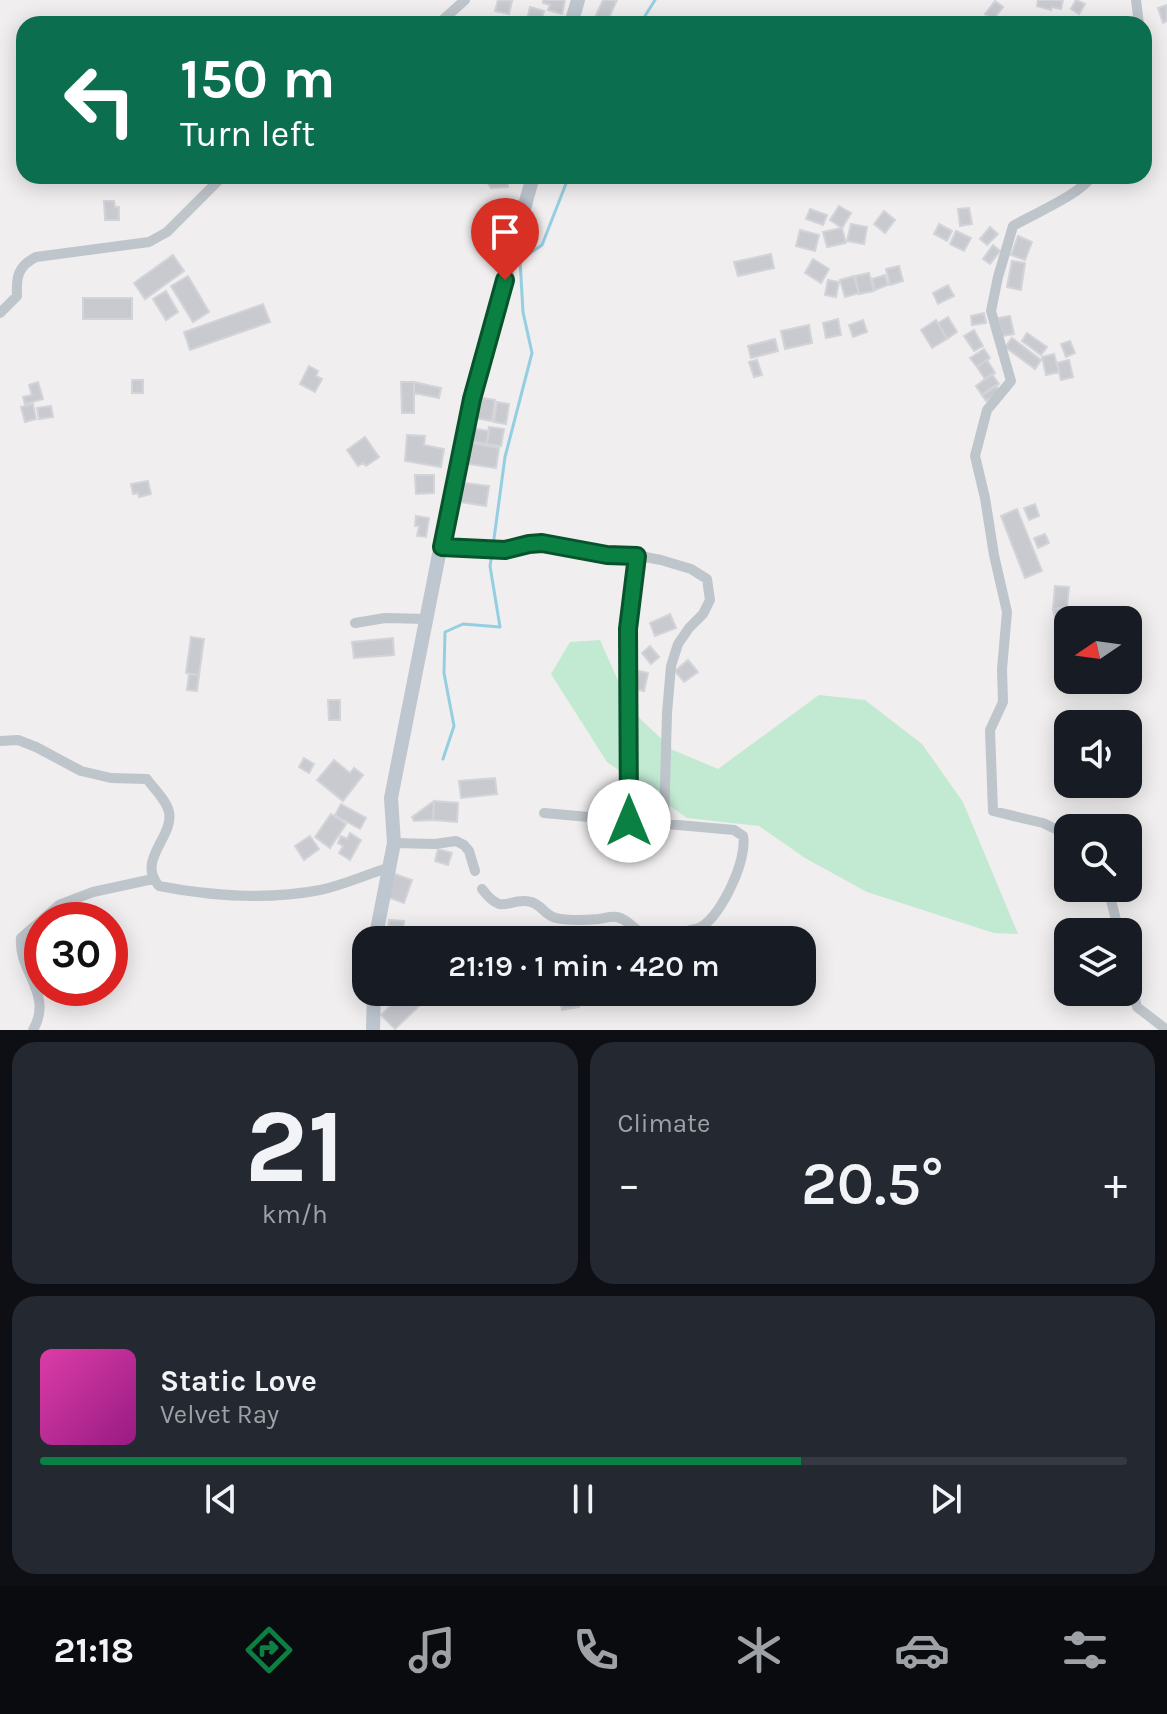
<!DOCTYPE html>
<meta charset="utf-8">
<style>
body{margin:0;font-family:Karla,sans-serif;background:#242831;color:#f1f3f6;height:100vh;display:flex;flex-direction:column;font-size:30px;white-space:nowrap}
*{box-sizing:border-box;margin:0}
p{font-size:26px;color:#9ea1a6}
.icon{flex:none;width:44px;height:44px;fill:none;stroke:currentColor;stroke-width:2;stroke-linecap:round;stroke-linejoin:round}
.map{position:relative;height:1030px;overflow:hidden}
.drawer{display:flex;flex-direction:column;gap:12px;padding:12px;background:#0d0f14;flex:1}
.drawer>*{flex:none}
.guide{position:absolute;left:16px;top:16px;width:1136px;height:168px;border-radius:24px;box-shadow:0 4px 20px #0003;background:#0b6e4f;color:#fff;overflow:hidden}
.needle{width:52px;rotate:257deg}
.buttons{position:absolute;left:1054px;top:606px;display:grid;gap:16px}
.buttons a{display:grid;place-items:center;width:88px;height:88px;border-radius:16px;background:#171b24;box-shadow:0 4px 20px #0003;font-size:40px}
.speed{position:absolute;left:24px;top:902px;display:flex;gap:16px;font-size:40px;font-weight:700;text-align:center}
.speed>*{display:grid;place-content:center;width:104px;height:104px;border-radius:50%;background:#171b24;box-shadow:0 4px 20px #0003;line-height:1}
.speed .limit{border:12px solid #d22;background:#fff;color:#111}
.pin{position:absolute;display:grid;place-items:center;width:68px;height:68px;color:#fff;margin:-82px -34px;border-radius:50% 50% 50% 0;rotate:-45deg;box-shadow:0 0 8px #0007}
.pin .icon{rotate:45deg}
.me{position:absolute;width:88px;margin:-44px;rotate:0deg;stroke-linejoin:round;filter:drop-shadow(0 0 6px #0008)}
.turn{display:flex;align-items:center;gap:28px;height:168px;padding:0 32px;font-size:36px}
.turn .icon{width:104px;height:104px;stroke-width:2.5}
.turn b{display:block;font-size:56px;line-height:68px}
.big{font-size:60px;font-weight:600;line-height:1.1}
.drawer .tile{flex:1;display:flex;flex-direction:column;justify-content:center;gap:12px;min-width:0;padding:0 28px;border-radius:24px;background:#242831}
.drawer .dial{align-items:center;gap:0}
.dial b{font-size:104px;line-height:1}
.song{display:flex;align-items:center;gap:24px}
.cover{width:96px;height:96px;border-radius:12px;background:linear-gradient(135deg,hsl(320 70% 55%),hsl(310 70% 35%))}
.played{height:8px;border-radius:4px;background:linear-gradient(90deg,#0b8043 70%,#363941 70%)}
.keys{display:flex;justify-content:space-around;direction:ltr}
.heat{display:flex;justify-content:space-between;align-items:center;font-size:44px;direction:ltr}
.drawer .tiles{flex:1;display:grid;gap:12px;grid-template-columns:1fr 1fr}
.tile:last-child{grid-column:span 2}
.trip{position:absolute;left:352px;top:926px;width:464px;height:80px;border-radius:24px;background:#171b24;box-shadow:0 4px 20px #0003;font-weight:600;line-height:80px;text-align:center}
.dock{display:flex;height:128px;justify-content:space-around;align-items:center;background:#090b0e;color:#9ea1a6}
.dock .icon{width:56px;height:56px}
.dock .current{color:#0b8043}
.dock b{font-size:36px;color:#f1f3f6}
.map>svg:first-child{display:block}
</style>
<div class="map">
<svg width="1167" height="1030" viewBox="0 0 1167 1030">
<rect width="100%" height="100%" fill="#f0eeee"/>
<path fill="#c2e9d2" d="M600 640 631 710 673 750 718 769 819 695 865 700 922 744 963 802 1018 934 994 933 867 892 805 858 759 826 687 818 607 762 551 674 570 642Z"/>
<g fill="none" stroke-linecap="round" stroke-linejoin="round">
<path stroke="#94cee1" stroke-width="3" d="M640 24 655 0
M493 546 505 457 532 353 523 312 520 260 542 245 569 176
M443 759 454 726 444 673 445 632 463 624 500 627 490 566 492 554"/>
</g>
<path fill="#c9cad0" stroke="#d3d4d9" stroke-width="2" d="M498 0 512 1 509 14 495 11Z
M543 0H565L562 14 548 10 550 5 543 3Z
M603 0H617L606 24H592Z
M1038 0H1063L1061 9 1052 7 1051 10 1037 6Z
M1076 0 1085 4 1079 14 1071 9Z
M995 1 1003 7 993 20 985 14Z
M1167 5V21L1163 23 1158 8Z
M530 7 544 11 541 24H526Z
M483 176 508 178V187L491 188Z
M104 201H114L115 207H119V220H105Z
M839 206 851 213 842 228 830 220Z
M969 208 972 224 960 226 958 209Z
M810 209 827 215 823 225 806 219Z
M884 211 895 220 885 233 874 224Z
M851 224 867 227 864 244 847 241Z
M939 224 952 231 947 241 934 234Z
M990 227 998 234 987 245 980 239Z
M842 228 846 243 827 247 823 232Z
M800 230 819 235 815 251 796 246Z
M956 231 971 238 964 251 950 244Z
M1018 236 1032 242 1025 260 1011 255Z
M993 245 1000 251 990 264 983 259Z
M771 254 774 268 738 276 734 262Z
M173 255 184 271 145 299 134 283Z
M813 259 829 269 821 283 805 273Z
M1012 261 1025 263 1021 290 1007 287Z
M899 266 903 281 890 285 886 269Z
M869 273 874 291 859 294 855 276Z
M885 275 888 285 875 290 872 279Z
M188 276 209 312 193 322 171 286Z
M854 276 859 293 845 297 840 280Z
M828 280 839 282 836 297 825 295Z
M948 285 954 296 938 304 933 293Z
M166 291 178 312 166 320 153 299Z
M83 298H132V319H83Z
M263 304 270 322 190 350 184 332Z
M984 313 986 323 972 325 971 316Z
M1010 316 1014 334 1002 336 998 318Z
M948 317 957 332 947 339 938 323Z
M838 319 841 335 826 338 823 323Z
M863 320 867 332 853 337 849 325Z
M936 320 947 339 932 348 921 330Z
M809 325 812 343 785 349 781 331Z
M974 330 983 346 974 351 964 336Z
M1027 333 1047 347 1041 355 1022 341Z
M1012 338 1041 360 1035 369 1005 347Z
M775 339 778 351 751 358 748 346Z
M1070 341 1075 353 1066 357 1061 344Z
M984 349 990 358 977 367 970 358Z
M1054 354 1059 372 1046 375 1042 357Z
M757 360 762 375 754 377 749 362Z
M987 360 995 373 985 379 977 367Z
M1069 360 1073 377 1061 380 1057 363Z
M309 366 318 371 316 376 322 379 315 392 300 384Z
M992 374 999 384 982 395 976 386Z
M132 380H143V393H132Z
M38 382 43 399 25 404 23 397 32 395 29 385Z
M401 382H414V413H402Z
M414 382 441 388 439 398 414 393Z
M996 385 1000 392 986 401 982 395Z
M477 397 495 400 492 421 474 418Z
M497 402 509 404 506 424 494 422Z
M33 404 36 419 25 422 21 407Z
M51 406 53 417 39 419 37 408Z
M489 427 504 429 501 446 487 444Z
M470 428 489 431 487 444 468 441Z
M407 435 425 436 424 445 444 449 441 467 405 461Z
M365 437 379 457 366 466 363 463 358 466 347 450Z
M465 442 499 448 496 468 462 463Z
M415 475H434V493L416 494Z
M148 481 151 494 139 497 138 493 133 494 131 484Z
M457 482 489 486 486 506 454 501Z
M1035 504 1039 516 1029 520 1024 508Z
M1017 509 1042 571 1025 578 1001 516Z
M416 516 429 518 426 537 417 536 419 526H415Z
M1045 534 1049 543 1038 548 1034 538Z
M1055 586 1069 587 1067 607 1053 609Z
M1067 607 1071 620H1068V628L1058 631 1053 609Z
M670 614 676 628 655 636 650 623Z
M191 637 204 639 199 675 186 673Z
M393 638 394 655 354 658 352 642Z
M650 646 659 657 651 664 642 653Z
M688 660 698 672 684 682 675 671Z
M639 671 648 673 644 691 635 689Z
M189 674 199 675 197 691 187 690Z
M328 700H340V720H329Z
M304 758 314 764 309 773 299 767Z
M334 760 350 773 354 768 363 775 343 801 317 780Z
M495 778 497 794 461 798 459 781Z
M434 801 458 803 457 822 433 820Z
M434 801 433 820 414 821 412 817Z
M341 804 366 818 360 829 335 815Z
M331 814 346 824 330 848 315 837Z
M350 833 361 840 350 860 339 853 343 846 338 843 341 836 347 839Z
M310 836 319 849 304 860 295 846Z
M438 849 452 853 448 865 435 861Z
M395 874 412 880 404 903 387 897Z
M389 920 404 921 403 934 388 932Z
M409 929 433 937 432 940H405Z
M405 992 419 1006 395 1029 381 1015Z
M558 992H576L579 1007 562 1010Z
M618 992H631V1004H617Z
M668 992H689L690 1000 670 1004Z
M1103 992H1115L1118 1002 1107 1005Z"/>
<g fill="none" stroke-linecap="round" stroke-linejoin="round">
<path stroke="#bec5cb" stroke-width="10" d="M1136 0 1139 24
M438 24 465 0
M0 313 17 296C16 277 18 266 36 257L149 242 167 232 220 179 225 177 242 176
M442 547 505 550 529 544 542 543 607 555 645 557 661 560 691 569 707 579 710 600 703 614 689 628 678 644 671 666 667 713 664 824
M355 623 385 618 427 619
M0 741 18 740 36 747 81 771 111 778 147 779C154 789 167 801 169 812 174 837 136 860 159 886 210 896 269 900 320 890 344 885 367 874 391 867
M629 821 628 629 637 556
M1068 835 1043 823 993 811 990 730 1003 702 1002 669 1007 612 994 555 985 498 975 456 987 410 1011 381 991 311 998 277 1013 226C1033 214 1080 195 1092 176
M394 843 435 844 456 841 464 845 469 851 475 871
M1108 888 1119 932
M482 889C504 918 508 896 531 902 541 904 545 916 556 918 569 921 586 920 599 919 605 918 611 916 617 917 631 920 638 936 653 938 658 938 698 929 701 927 722 915 748 858 743 836L734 830 544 813
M1128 970 1137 1007 1167 1030
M33 1030C54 994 18 972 21 938L59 905 93 892 153 879"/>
<path stroke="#bec6d0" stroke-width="14" d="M571 24 578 0
M375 940 394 843 391 798 460 448 472 399 533 176
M373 1030 374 992"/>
</g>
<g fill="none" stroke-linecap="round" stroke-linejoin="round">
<g stroke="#07532c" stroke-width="20">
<path id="route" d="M505 280 472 399 442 547 505 550 529 544 542 543 607 555 637 556 628 629 629 821"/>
</g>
<use href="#route" stroke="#0b8043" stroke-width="14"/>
</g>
</svg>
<div class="buttons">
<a><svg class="needle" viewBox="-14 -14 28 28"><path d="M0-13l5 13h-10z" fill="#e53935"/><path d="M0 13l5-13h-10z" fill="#9ea1a6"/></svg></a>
<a><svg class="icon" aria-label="sound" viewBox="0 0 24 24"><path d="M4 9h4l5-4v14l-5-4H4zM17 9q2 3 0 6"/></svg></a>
<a><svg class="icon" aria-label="search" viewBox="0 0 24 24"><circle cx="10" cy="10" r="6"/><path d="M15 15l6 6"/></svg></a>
<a><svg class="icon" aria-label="layers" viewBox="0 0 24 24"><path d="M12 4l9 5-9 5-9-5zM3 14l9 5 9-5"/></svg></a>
</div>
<div class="speed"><div class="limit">30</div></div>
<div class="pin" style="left:505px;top:280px;background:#d93025"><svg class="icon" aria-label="arrive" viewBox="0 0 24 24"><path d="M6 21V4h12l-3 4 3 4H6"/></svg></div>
<svg class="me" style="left:629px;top:821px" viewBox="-20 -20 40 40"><circle r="19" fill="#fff"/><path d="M0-13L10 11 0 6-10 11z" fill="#0b8043"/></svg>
<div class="trip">21:19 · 1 min · 420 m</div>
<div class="guide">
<div class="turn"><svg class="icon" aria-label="left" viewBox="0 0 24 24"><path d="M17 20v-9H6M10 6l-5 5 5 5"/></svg><div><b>150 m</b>Turn left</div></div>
</div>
</div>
<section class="drawer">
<div class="tiles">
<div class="tile dial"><b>21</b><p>km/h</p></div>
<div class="tile"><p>Climate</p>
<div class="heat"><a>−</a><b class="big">20.5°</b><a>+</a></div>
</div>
<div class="tile">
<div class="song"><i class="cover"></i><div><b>Static Love</b><p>Velvet Ray</p></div></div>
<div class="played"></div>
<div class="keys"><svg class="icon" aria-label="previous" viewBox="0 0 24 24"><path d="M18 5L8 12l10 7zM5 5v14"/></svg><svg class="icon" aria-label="pause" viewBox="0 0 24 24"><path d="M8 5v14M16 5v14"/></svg><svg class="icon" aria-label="next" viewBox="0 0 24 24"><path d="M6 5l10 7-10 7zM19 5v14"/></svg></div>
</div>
</div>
</section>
<nav class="dock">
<b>21:18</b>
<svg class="icon current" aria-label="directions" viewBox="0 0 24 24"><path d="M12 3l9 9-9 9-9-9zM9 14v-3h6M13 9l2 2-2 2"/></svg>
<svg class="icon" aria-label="music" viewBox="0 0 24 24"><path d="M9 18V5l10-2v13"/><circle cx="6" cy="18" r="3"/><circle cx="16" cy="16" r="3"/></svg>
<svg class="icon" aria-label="phone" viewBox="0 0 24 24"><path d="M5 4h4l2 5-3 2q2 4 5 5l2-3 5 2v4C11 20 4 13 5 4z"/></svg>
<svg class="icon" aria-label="climate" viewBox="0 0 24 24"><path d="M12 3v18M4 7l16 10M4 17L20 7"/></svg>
<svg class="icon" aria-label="car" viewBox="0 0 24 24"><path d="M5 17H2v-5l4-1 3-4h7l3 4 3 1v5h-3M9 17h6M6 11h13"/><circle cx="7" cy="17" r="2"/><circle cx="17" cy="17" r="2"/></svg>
<svg class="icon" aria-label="filters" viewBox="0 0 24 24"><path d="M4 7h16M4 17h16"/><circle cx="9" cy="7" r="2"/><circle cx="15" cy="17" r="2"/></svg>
</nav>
